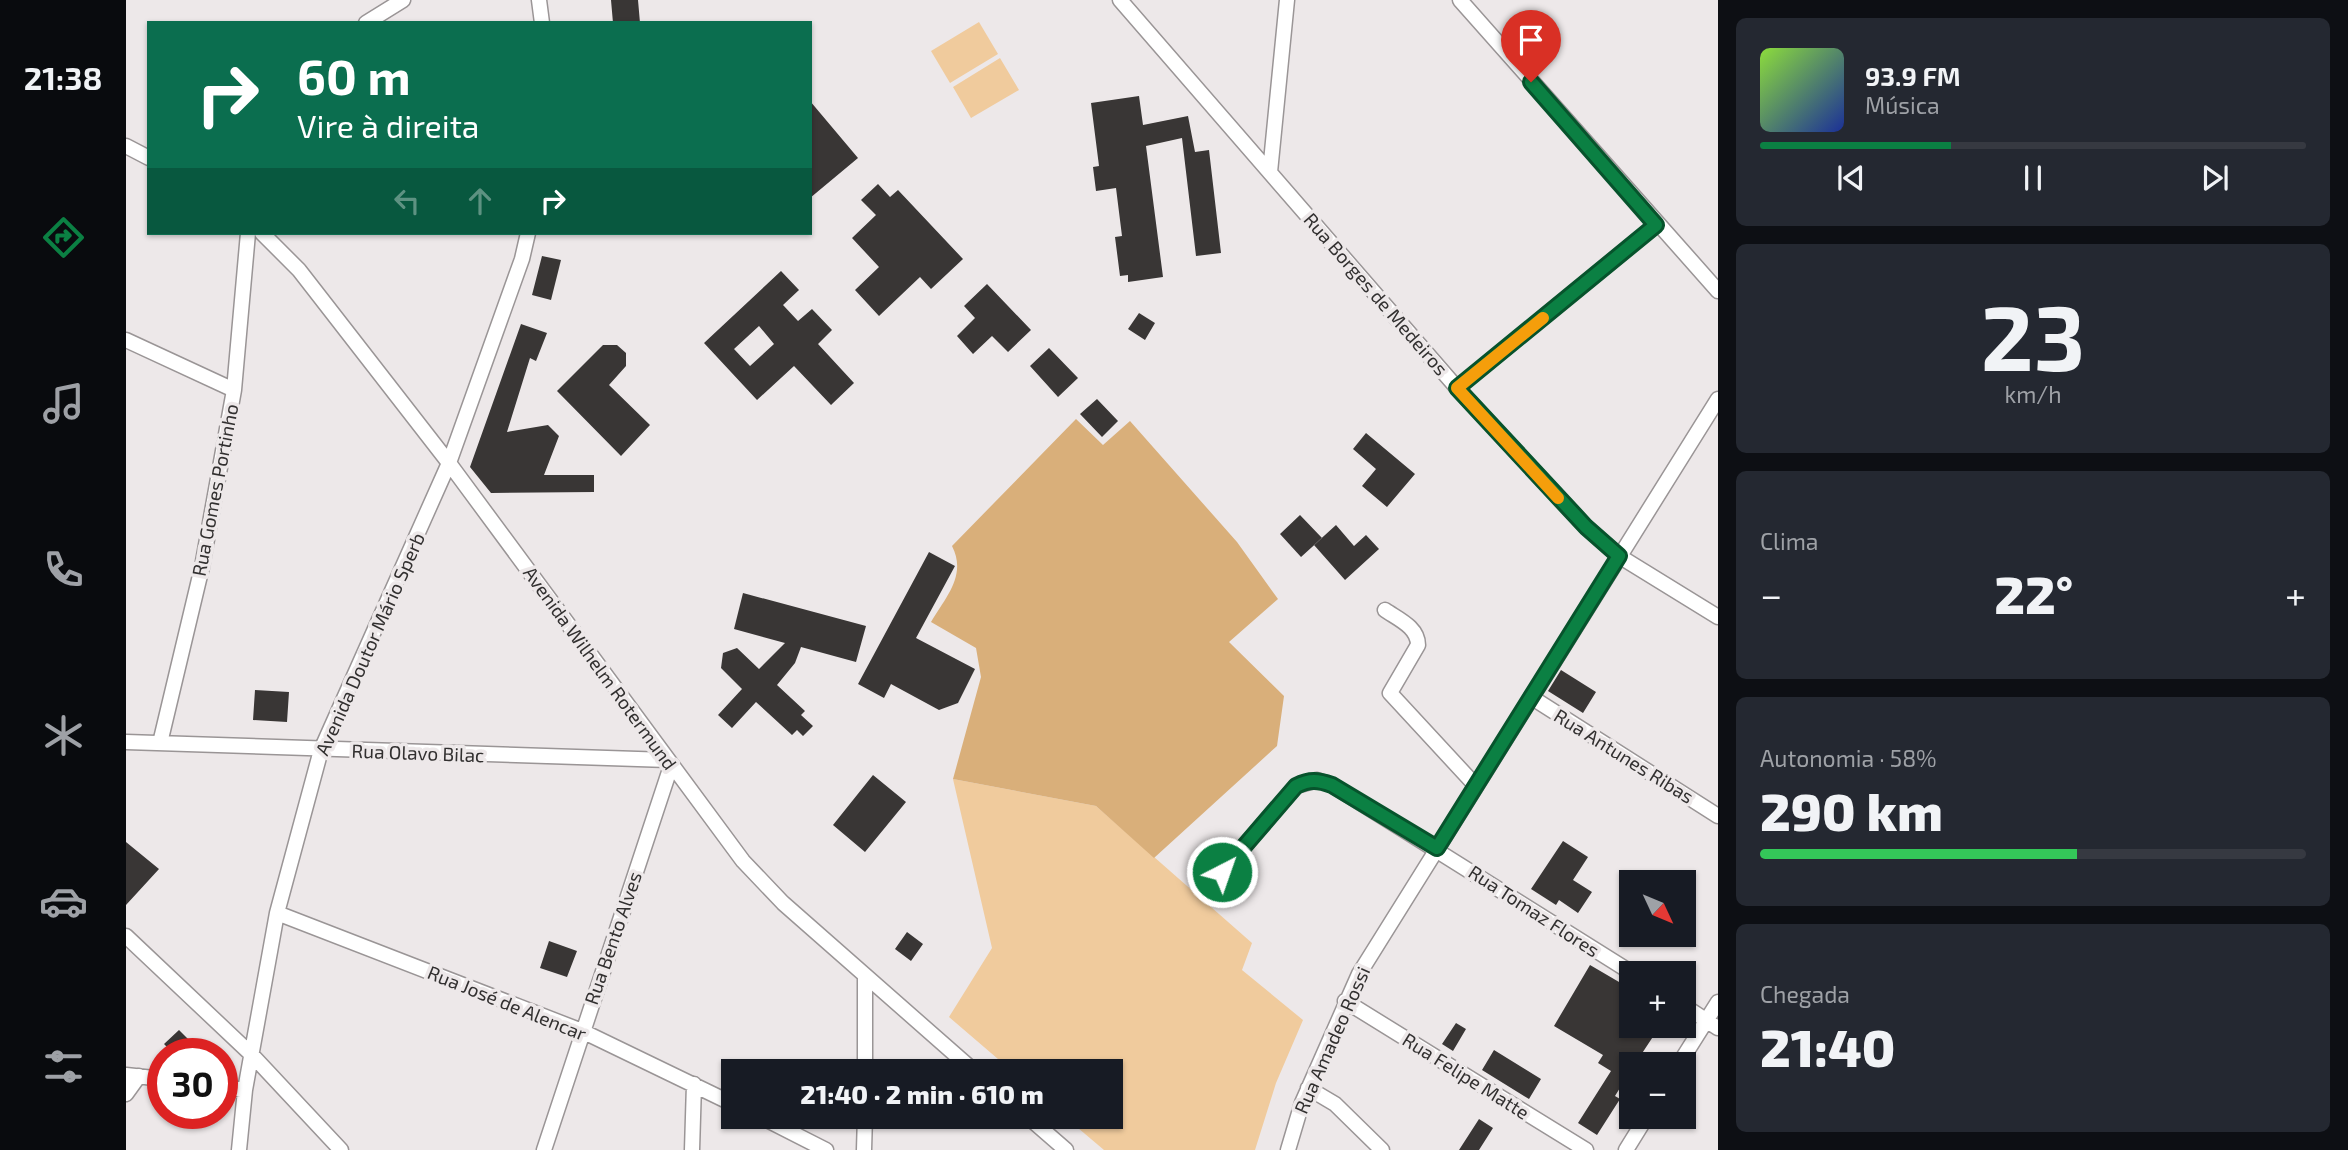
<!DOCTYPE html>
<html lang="pt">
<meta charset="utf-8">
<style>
body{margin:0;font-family:"Exo 2",sans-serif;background:#242831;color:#f1f3f6;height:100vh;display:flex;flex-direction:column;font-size:26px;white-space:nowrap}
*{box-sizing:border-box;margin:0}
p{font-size:23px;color:#9ea1a6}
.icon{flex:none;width:38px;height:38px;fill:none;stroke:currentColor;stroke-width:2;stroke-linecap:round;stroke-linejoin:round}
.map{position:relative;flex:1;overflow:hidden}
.sheet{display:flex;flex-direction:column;gap:18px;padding:18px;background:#0d0f14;width:630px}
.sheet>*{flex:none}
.top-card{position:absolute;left:21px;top:21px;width:665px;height:214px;border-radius:0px;box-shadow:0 2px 5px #0004;background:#0b6e4f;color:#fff;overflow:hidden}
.needle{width:46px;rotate:134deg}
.buttons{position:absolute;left:1493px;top:870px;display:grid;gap:14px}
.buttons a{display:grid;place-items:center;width:77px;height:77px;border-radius:0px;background:#171b24;box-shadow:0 2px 5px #0004;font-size:35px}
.speed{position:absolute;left:21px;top:1038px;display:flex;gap:14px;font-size:35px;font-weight:700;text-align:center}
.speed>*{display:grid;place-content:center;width:91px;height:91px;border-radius:50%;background:#171b24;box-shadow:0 2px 5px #0004;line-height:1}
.speed .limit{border:10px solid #d22;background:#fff;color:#111}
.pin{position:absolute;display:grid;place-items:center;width:60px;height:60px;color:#fff;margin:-72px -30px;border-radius:50% 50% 50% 0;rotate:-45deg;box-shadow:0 0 7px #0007}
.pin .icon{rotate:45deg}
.me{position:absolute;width:77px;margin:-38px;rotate:41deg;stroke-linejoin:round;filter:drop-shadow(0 0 5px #0008)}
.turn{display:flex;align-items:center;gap:24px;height:147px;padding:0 35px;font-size:32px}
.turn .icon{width:91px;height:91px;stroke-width:2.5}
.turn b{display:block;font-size:49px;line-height:60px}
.lanes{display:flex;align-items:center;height:66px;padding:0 35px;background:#0003;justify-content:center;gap:35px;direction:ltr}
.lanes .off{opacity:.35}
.big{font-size:52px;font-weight:800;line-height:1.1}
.sheet .card{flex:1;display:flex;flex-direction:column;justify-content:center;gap:10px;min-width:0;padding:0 24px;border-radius:10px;background:#242831}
.sheet .dial{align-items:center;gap:0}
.dial b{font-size:91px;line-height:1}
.song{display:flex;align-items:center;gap:21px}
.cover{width:84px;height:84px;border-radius:10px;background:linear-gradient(135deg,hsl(90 70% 55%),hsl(230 70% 35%))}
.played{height:7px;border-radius:4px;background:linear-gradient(90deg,#0b8043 35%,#363941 35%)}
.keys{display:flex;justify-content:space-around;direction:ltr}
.heat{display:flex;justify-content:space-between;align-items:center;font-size:38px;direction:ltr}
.charge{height:10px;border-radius:5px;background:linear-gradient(90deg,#34c759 58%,#363941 0)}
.trip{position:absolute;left:595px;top:1059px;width:402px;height:70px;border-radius:0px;background:#171b24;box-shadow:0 2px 5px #0004;font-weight:800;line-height:70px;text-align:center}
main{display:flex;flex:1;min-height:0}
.menu{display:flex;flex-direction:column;width:126px;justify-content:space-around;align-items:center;background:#090b0e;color:#9ea1a6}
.menu .icon{width:49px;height:49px}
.menu .active{color:#0b8043}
.menu b{font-size:32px;color:#f1f3f6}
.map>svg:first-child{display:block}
</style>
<main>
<nav class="menu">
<b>21:38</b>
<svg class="icon active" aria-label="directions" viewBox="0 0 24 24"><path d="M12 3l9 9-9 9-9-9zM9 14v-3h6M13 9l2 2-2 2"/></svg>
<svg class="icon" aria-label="music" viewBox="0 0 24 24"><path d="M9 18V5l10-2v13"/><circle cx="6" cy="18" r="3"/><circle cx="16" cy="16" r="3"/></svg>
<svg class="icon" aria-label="phone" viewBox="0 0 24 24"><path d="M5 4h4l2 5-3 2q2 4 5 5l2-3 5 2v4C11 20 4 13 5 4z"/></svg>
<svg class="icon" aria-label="climate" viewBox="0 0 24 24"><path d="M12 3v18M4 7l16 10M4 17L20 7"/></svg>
<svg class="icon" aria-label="car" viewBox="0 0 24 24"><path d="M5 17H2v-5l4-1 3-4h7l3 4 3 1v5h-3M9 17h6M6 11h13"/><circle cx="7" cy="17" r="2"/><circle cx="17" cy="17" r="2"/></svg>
<svg class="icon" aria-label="filters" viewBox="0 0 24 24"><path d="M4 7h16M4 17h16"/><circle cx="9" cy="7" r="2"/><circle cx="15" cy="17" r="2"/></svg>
</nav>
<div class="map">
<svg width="1592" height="1150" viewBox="0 0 1592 1150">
<rect width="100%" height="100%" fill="#ede8e9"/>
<path fill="#f0cb9d" d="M853 22 872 54 824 83 805 51Z
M874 58 893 90 845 118 827 87Z
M827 779 970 806 1126 943 1116 970 1177 1020 1150 1083 1129 1150H978L939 1117 985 1116V1071H886L823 1017 866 948Z"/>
<path fill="#d9af7a" d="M950 419 977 445 1004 421 1111 542 1152 599 1103 642 1158 696 1151 746 1028 858 970 806 827 779 855 677 850 648 805 622C820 597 841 575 826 546Z"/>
<path fill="#393635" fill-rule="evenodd" d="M485 0H512L514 23H487Z
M1013 96 1017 125 1062 116 1069 152 1083 150 1095 253 1070 256 1056 138 1020 146 1037 277 1002 282V275L994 276 989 237 996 236 990 188 970 191 967 167 973 166 965 103Z
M684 101 732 158 684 198Z
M752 184 764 197 772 190 837 259 805 289 794 277 753 316 729 290 753 267 726 238 750 215 735 200Z
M416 256 435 260 425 300 406 295Z
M655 271 673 290 657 305 672 321 686 309 706 330 692 344 728 383 705 405 668 366 631 400 578 343ZM633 326 648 344 624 366 608 349Z
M861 284 905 330 882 352 866 336 847 354 831 336 849 318 838 306Z
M1013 313 1029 323 1019 340 1002 329Z
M395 324 421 333 410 361 404 358 381 432 422 425 433 436 418 475H468V492L365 493 344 467Z
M477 345H491L500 353V366L483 385 524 425 495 456 431 391Z
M923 348 952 378 932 397 904 366Z
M971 399 992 421 976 437 954 414Z
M1240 433 1289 474 1261 507 1236 486 1250 469 1227 449Z
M1174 515 1196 538 1175 557 1154 534Z
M1210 525 1228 546 1240 535 1253 549 1219 580 1188 545Z
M803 552 829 566 790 638 849 669 832 703 813 710 765 684 758 698 732 684Z
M617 593 740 626 730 662 675 647 669 663 651 685 679 711 675 715 687 726 677 736 671 730 666 735 630 702 606 728 592 715 616 689 595 668 597 653 611 648 633 669 659 643 608 629Z
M1435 670 1470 692 1457 713 1422 691Z
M129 690 163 692 161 722 127 720Z
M747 775 780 802 739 852 707 825Z
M1437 841 1462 857 1447 880 1466 892 1452 913 1433 900 1430 905 1405 889Z
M0 842 33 869 0 905Z
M781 932 797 944 785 961 769 949Z
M423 941 451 951 441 977 414 968Z
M1464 965 1505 989V1026H1534L1509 1064H1505V1070L1489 1096 1494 1099 1471 1135 1452 1123 1485 1071 1472 1063 1477 1055 1428 1026Z
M1330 1023 1340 1029 1327 1051 1316 1044Z
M53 1030 69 1046 61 1054H48L38 1044Z
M1368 1050 1415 1079 1403 1099 1356 1070Z
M1353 1119 1367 1128 1353 1150H1333Z"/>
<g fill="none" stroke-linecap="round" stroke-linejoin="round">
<g stroke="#9a9596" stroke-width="17">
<path id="minor" d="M413 0 416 23
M994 0 1331 388 1460 527 1493 556 1592 617
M1334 0 1592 291
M240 23 277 0
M0 146 23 158
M1144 172 1161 0
M136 233 173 270 323 463 617 861 657 903 848 1071
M0 340 108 390
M1331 388 1530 225
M1259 610C1272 619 1292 627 1292 645L1264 693 1350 786
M1405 697 1592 816
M0 742 542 760
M34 743 76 567 108 390 122 233
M1096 872 1170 786 1191 780 1206 785 1506 973
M151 913 456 1031 607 1104
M0 936 127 1056 215 1150
M1219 1001 1460 1150
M1558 1006 1592 1028
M1553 1064 1592 1002
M739 1071V976
M0 1075 37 1079
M96 1087 119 1090
M1182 1088 1209 1104 1256 1150
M0 1094 13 1076
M633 1116 700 1150
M901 1116 940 1150
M113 1150 119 1090 151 913 195 750 323 463 396 259 402 233
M418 1150 545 766
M566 1150 568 1084
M738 1150 739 1116
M1162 1150 1176 1103 1233 974 1592 399
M1500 1150 1521 1116"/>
</g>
<use href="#minor" stroke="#fff" stroke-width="14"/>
</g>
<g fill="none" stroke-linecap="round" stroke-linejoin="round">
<g stroke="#07532c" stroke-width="18">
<path id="route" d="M1096 872 1170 786C1184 779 1192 780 1206 785L1311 848 1493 556 1460 527 1331 388 1530 225 1405 82"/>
</g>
<use href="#route" stroke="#0b8043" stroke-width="12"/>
<path stroke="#f59e0b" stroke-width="12" d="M1417 318 1331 388 1432 498"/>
</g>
<g text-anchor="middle" stroke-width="7" stroke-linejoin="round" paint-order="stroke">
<g font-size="19" fill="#323030" stroke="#ede8e9">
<text transform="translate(1250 294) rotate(49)" y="7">Rua Borges de Medeiros</text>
<text transform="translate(89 490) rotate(-79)" y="7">Rua Gomes Portinho</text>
<text transform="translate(244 644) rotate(-66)" y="7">Avenida Doutor Mário Sperb</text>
<text transform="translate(474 668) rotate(54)" y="7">Avenida Wilhelm Rotermund</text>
<text transform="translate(292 753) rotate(2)" y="7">Rua Olavo Bilac</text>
<text transform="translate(1498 756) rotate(32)" y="7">Rua Antunes Ribas</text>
<text transform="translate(1408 911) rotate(33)" y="7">Rua Tomaz Flores</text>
<text transform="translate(487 938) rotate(-71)" y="7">Rua Bento Alves</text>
<text transform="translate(381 1003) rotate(22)" y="7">Rua José de Alencar</text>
<text transform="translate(1206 1040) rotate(-66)" y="7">Rua Amadeo Rossi</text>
<text transform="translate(1340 1076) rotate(32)" y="7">Rua Felipe Matte</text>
</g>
</g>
</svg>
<div class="buttons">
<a><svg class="needle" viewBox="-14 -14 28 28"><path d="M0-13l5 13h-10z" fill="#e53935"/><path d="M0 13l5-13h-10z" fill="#9ea1a6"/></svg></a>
<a>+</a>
<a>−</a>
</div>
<div class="speed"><div class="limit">30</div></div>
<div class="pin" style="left:1405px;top:82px;background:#d93025"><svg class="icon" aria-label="arrive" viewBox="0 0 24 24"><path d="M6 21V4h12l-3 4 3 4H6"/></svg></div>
<svg class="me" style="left:1096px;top:872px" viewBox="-20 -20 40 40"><circle r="17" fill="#0b8043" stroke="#fff" stroke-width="3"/><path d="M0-11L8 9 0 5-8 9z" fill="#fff"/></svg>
<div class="trip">21:40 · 2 min · 610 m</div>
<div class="top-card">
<div class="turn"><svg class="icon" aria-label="right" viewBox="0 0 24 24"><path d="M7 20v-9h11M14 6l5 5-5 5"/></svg><div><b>60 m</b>Vire à direita</div></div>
<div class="lanes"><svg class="icon off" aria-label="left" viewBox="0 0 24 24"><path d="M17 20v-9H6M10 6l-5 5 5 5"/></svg><svg class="icon off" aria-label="ahead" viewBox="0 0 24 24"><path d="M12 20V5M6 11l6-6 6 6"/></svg><svg class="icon" aria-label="right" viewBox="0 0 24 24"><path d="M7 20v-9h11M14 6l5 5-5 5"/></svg></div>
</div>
</div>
<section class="sheet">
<div class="card">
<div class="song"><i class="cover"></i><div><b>93.9 FM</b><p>Música</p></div></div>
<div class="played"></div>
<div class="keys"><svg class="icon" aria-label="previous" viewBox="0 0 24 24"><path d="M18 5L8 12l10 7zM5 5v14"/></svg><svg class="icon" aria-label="pause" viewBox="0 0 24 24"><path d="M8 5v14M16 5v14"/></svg><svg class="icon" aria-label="next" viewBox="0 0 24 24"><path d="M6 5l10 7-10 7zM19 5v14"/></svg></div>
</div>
<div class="card dial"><b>23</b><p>km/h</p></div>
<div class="card"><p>Clima</p>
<div class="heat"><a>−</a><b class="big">22°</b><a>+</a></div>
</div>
<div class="card"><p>Autonomia · 58%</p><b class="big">290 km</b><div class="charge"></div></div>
<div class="card"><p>Chegada</p><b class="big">21:40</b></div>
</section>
</main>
